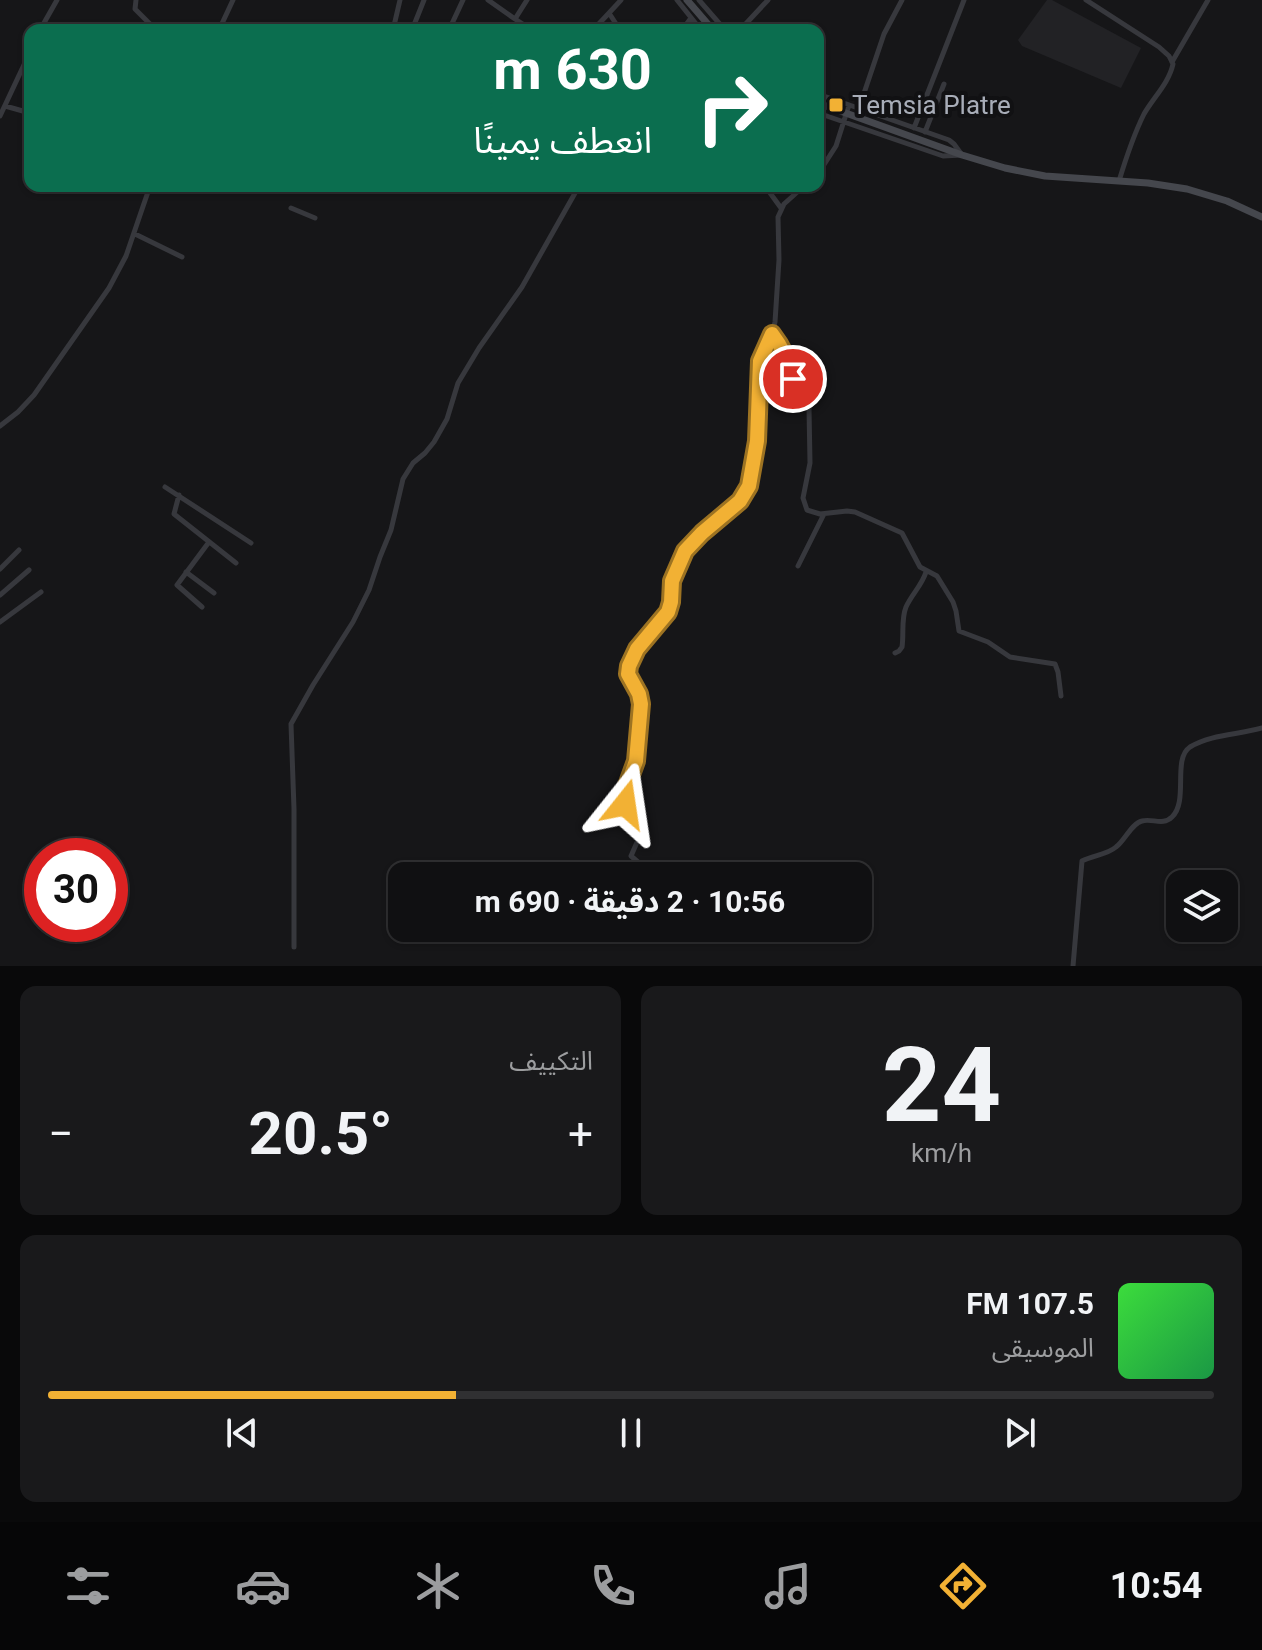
<!DOCTYPE html>
<html lang="ar">
<meta charset="utf-8">
<style>
body{margin:0;font-family:Roboto,"Noto Sans Arabic",sans-serif;background:#19191b;color:#f1f3f6;direction:rtl;height:100vh;display:flex;flex-direction:column;font-size:30px;white-space:nowrap}
*{box-sizing:border-box;margin:0}
p{font-size:26px;color:#9c9d9f}
.icon{flex:none;width:44px;height:44px;fill:none;stroke:currentColor;stroke-width:2;stroke-linecap:round;stroke-linejoin:round}
.map{position:relative;height:966px;overflow:hidden;direction:ltr}
.details{display:flex;flex-direction:column;gap:20px;padding:20px;background:#09090a;flex:1}
.details>*{flex:none}
.hud{position:absolute;left:24px;top:24px;width:800px;height:168px;border-radius:16px;box-shadow:0 2px 6px #0004,0 0 0 2px #303032;direction:rtl;background:#0b6e4f;color:#fff;overflow:hidden}
.controls{position:absolute;left:1166px;top:870px;display:grid;gap:16px}
.controls a{display:grid;place-items:center;width:72px;height:72px;border-radius:16px;background:#101012;box-shadow:0 2px 6px #0004,0 0 0 2px #303032;font-size:40px}
.speed{position:absolute;left:24px;top:838px;display:flex;gap:16px;font-size:40px;font-weight:700;text-align:center}
.speed>*{display:grid;place-content:center;width:104px;height:104px;border-radius:50%;background:#101012;box-shadow:0 2px 6px #0004,0 0 0 2px #303032;line-height:1}
.speed .limit{border:12px solid #d22;background:#fff;color:#111}
.pin{position:absolute;display:grid;place-items:center;width:68px;height:68px;color:#fff;margin:-34px;border:4px solid #fff;border-radius:50%;box-shadow:0 2px 8px #0007}
.me{position:absolute;width:88px;margin:-44px;rotate:15deg;stroke-linejoin:round;filter:drop-shadow(0 0 6px #0008)}
.turn{display:flex;align-items:center;gap:28px;height:168px;padding:0 40px;font-size:36px}
.turn .icon{width:104px;height:104px;stroke-width:2.5}
.turn b{display:block;font-size:56px;line-height:68px}
.big{font-size:60px;font-weight:700;line-height:1.1}
.details .widget{flex:1;display:flex;flex-direction:column;justify-content:center;gap:12px;min-width:0;padding:0 28px;border-radius:16px;background:#19191b}
.details .dial{align-items:center;gap:0}
.dial b{font-size:104px;line-height:1}
.song{display:flex;align-items:center;gap:24px}
.cover{width:96px;height:96px;border-radius:12px;background:linear-gradient(135deg,hsl(120 70% 55%),hsl(140 70% 35%))}
.played{height:8px;border-radius:4px;background:linear-gradient(90deg,#f2b134 35%,#303032 35%)}
.keys{display:flex;justify-content:space-around;direction:ltr}
.heat{display:flex;justify-content:space-between;align-items:center;font-size:44px;direction:ltr}
.details .tiles{flex:1;display:grid;gap:20px;grid-template-columns:1fr 1fr}
.widget:last-child{grid-column:span 2}
.trip{position:absolute;left:388px;top:862px;width:484px;height:80px;border-radius:16px;background:#101012;box-shadow:0 2px 6px #0004,0 0 0 2px #303032;font-weight:700;line-height:80px;text-align:center;direction:rtl}
.tab-bar{display:flex;height:128px;justify-content:space-around;align-items:center;background:#060607;color:#9c9d9f}
.tab-bar .icon{width:56px;height:56px}
.tab-bar .selected{color:#f2b134}
.tab-bar b{font-size:36px;color:#f1f3f6}
.map>svg:first-child{display:block}
</style>
<div class="map">
<svg width="1262" height="966" viewBox="0 0 1262 966">
<rect width="100%" height="100%" fill="#161618"/>
<path fill="#222225" d="M1047 0H1052L1141 48 1121 88 1022 46 1018 40Z"/>
<g fill="none" stroke-linecap="round" stroke-linejoin="round">
<path stroke="#37383d" stroke-width="5" d="M136 0 135 9 151 25 152 30
M488 0 515 19
M527 0 515 19 532 30
M677 0 701 30
M699 0 725 30
M1086 0 1159 47 1169 56 1173 64C1169 83 1153 98 1144 114 1133 136 1126 158 1119 181
M40 30 57 0
M219 30 233 0
M379 30 381 27 393 30
M393 30 400 0
M412 30 424 0
M449 30 463 0
M593 30 609 13
M620 30 609 13 621 0
M682 30 691 18
M740 30 768 0
M1172 62 1208 0
M818 94 949 140 954 144 962 155 943 156 818 113
M5 106 30 113
M859 108 884 34 902 0
M0 116 30 52
M914 128 964 0
M925 132 944 84
M818 174 836 146 849 105
M765 186 781 208
M291 208 315 218
M135 234 182 257
M772 334 781 345 788 360 798 392 809 408 810 463 803 498 807 510 820 514 847 511 855 512 902 533 920 567 937 576 953 602 956 611 959 631 988 642 1010 657 1055 664 1058 672 1061 696
M0 426 18 412 34 395 109 288 126 256 150 186
M165 487 251 543
M179 495 174 514 236 563
M798 566 824 514
M0 569 19 550
M186 572 214 593
M0 595 29 570
M202 607 177 585 209 542
M0 622 41 592
M895 653 899 651 902 647C904 634 901 619 906 607 912 594 922 585 926 572
M661 876 657 869 638 862 631 856 638 840 625 804 624 797 636 761 641 704 639 694 628 674 629 666 637 649 668 612 671 602 672 581 685 551 702 533 740 501 749 486 757 441 760 361 772 334 775 322 779 260 778 217 784 204 804 186
M759 928H761
M294 947V809L291 724 313 685 353 622 369 590 380 557 391 530 403 479 413 463 425 453 434 442 447 419 458 383 479 348 522 287 579 186
M1073 966 1082 861C1093 855 1107 855 1116 847 1125 840 1132 823 1142 821 1152 818 1163 826 1172 817 1189 801 1172 759 1190 747 1212 734 1238 735 1262 728"/>
<path stroke="#45474d" stroke-width="7" d="M687 0 713 30
M818 103 962 155 1005 168 1045 176 1148 183 1187 189 1227 201 1262 217"/>
</g>
<g fill="none" stroke-linecap="round" stroke-linejoin="round">
<g stroke="#9d7322" stroke-width="20">
<path id="route" d="M625 804 624 794 636 761 641 704 639 694 628 674 629 666 637 649 668 612 671 602 672 581 685 551 702 533 740 501 749 486 757 441 760 361 772 334C783 348 789 362 793 379"/>
</g>
<use href="#route" stroke="#f2b134" stroke-width="14"/>
</g>
<rect fill="#f2b134" stroke="#111113" stroke-width="3" x="828" y="97" width="16" height="16" rx="4"/>
<g text-anchor="middle" stroke-width="8" stroke-linejoin="round" paint-order="stroke">
<g font-size="26" fill="#a8adb8" stroke="#111113" text-anchor="start">
<text x="852" y="114">Temsia Platre</text>
</g>
</g>
</svg>
<div class="controls">
<a><svg class="icon" aria-label="layers" viewBox="0 0 24 24"><path d="M12 4l9 5-9 5-9-5zM3 14l9 5 9-5"/></svg></a>
</div>
<div class="speed"><div class="limit">30</div></div>
<div class="pin" style="left:793px;top:379px;background:#d93025"><svg class="icon" aria-label="arrive" viewBox="0 0 24 24"><path d="M6 21V4h12l-3 4 3 4H6"/></svg></div>
<svg class="me" style="left:625px;top:804px" viewBox="-20 -20 40 40"><path d="M0-17L14 15 0 8-14 15z" fill="#f2b134" stroke="#fff" stroke-width="4"/></svg>
<div class="trip">10:56 · 2 دقيقة · 690 m</div>
<div class="hud">
<div class="turn"><svg class="icon" aria-label="right" viewBox="0 0 24 24"><path d="M7 20v-9h11M14 6l5 5-5 5"/></svg><div><b>630 m</b>انعطف يمينًا</div></div>
</div>
</div>
<section class="details">
<div class="tiles">
<div class="widget dial"><b>24</b><p>km/h</p></div>
<div class="widget"><p>التكييف</p>
<div class="heat"><a>−</a><b class="big">20.5°</b><a>+</a></div>
</div>
<div class="widget">
<div class="song"><i class="cover"></i><div><b>107.5 FM</b><p>الموسيقى</p></div></div>
<div class="played"></div>
<div class="keys"><svg class="icon" aria-label="previous" viewBox="0 0 24 24"><path d="M18 5L8 12l10 7zM5 5v14"/></svg><svg class="icon" aria-label="pause" viewBox="0 0 24 24"><path d="M8 5v14M16 5v14"/></svg><svg class="icon" aria-label="next" viewBox="0 0 24 24"><path d="M6 5l10 7-10 7zM19 5v14"/></svg></div>
</div>
</div>
</section>
<nav class="tab-bar">
<b>10:54</b>
<svg class="icon selected" aria-label="directions" viewBox="0 0 24 24"><path d="M12 3l9 9-9 9-9-9zM9 14v-3h6M13 9l2 2-2 2"/></svg>
<svg class="icon" aria-label="music" viewBox="0 0 24 24"><path d="M9 18V5l10-2v13"/><circle cx="6" cy="18" r="3"/><circle cx="16" cy="16" r="3"/></svg>
<svg class="icon" aria-label="phone" viewBox="0 0 24 24"><path d="M5 4h4l2 5-3 2q2 4 5 5l2-3 5 2v4C11 20 4 13 5 4z"/></svg>
<svg class="icon" aria-label="climate" viewBox="0 0 24 24"><path d="M12 3v18M4 7l16 10M4 17L20 7"/></svg>
<svg class="icon" aria-label="car" viewBox="0 0 24 24"><path d="M5 17H2v-5l4-1 3-4h7l3 4 3 1v5h-3M9 17h6M6 11h13"/><circle cx="7" cy="17" r="2"/><circle cx="17" cy="17" r="2"/></svg>
<svg class="icon" aria-label="filters" viewBox="0 0 24 24"><path d="M4 7h16M4 17h16"/><circle cx="9" cy="7" r="2"/><circle cx="15" cy="17" r="2"/></svg>
</nav>
